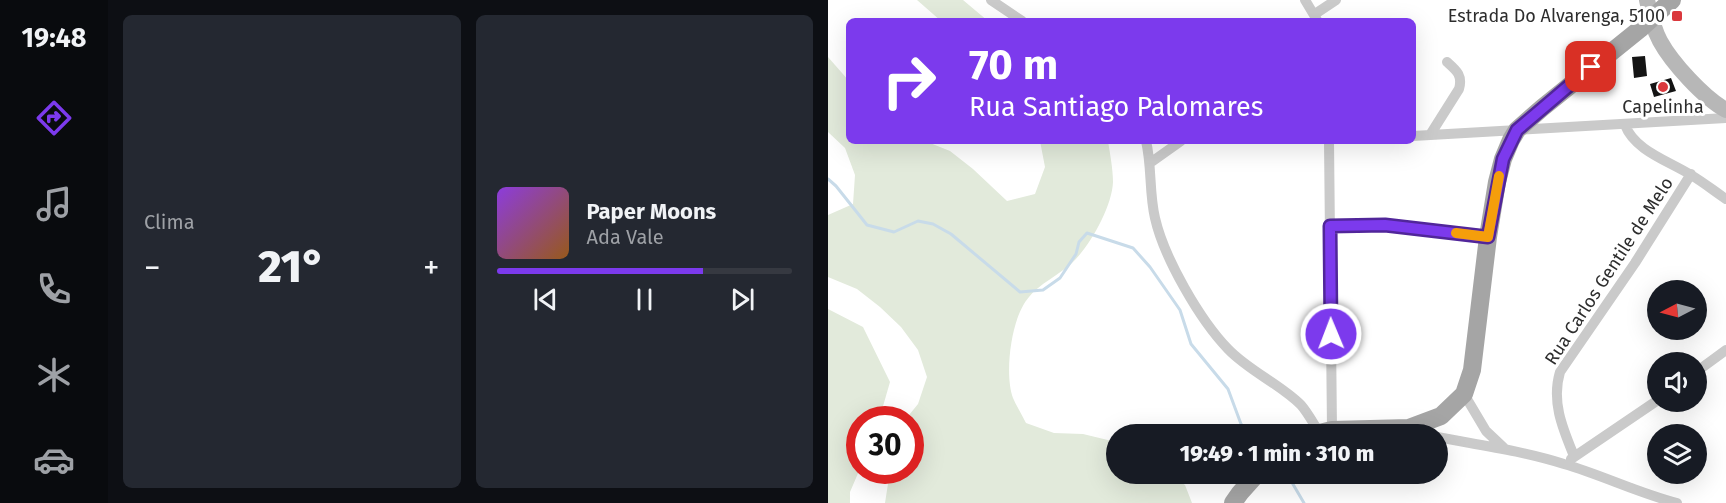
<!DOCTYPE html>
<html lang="pt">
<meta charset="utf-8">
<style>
body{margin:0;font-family:"Fira Sans",sans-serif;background:#242831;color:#f1f3f6;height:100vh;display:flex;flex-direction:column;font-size:22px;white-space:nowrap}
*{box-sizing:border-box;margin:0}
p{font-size:20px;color:#9ea1a6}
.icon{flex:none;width:33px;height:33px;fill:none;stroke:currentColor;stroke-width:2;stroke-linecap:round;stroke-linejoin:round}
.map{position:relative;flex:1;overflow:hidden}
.sheet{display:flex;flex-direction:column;gap:15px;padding:15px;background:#0d0f14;width:720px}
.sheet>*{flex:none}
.banner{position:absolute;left:18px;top:18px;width:570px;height:126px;border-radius:9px;box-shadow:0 6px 24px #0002;background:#7c3aed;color:#fff;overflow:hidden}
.needle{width:39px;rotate:264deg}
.buttons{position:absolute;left:819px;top:280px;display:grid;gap:12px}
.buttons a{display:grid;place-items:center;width:60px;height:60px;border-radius:50%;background:#171b24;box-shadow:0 6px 24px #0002;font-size:30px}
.speed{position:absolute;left:18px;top:406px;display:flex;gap:12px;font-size:30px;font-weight:700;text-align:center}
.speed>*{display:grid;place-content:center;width:78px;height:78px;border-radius:50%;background:#171b24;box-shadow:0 6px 24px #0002;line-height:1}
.speed .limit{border:9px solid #d22;background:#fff;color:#111}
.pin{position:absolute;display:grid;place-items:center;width:51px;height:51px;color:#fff;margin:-26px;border-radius:12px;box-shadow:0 3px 9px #0006}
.me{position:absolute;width:66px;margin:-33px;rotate:359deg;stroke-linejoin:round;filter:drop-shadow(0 0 4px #0008)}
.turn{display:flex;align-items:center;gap:21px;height:126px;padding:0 24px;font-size:27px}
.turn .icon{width:78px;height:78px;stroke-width:2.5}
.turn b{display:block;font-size:42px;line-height:51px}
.big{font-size:45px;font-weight:800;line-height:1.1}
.sheet .tile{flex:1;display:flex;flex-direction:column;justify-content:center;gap:9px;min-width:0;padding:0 21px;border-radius:9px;background:#242831}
.song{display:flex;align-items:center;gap:18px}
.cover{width:72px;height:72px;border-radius:9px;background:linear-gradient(135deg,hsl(270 70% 55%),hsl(30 70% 35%))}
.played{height:6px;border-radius:3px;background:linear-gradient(90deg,#7c3aed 70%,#363941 70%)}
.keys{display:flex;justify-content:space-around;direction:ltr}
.heat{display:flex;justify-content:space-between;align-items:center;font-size:33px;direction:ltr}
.sheet .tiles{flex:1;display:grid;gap:15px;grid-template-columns:repeat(2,1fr)}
.trip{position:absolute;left:278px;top:424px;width:342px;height:60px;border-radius:30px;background:#171b24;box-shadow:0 6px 24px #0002;font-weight:800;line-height:60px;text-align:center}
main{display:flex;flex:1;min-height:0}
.dock{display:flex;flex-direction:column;width:108px;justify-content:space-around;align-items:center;background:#090b0e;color:#9ea1a6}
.dock .icon{width:42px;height:42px}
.dock .on{color:#7c3aed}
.dock b{font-size:27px;color:#f1f3f6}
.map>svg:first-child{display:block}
</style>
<main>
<nav class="dock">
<b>19:48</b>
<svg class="icon on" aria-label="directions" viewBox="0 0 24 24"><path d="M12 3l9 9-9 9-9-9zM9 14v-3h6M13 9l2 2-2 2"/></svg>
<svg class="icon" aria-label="music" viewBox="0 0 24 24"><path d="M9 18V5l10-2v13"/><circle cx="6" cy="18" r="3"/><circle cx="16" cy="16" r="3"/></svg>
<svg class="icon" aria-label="phone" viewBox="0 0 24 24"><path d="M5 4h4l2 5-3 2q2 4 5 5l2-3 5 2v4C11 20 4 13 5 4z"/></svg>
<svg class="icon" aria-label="climate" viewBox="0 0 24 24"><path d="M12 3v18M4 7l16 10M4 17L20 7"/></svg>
<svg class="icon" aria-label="car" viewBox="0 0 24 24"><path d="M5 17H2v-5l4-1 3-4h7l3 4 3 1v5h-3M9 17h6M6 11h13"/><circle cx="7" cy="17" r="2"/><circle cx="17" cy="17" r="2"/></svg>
</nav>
<section class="sheet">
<div class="tiles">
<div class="tile"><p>Clima</p>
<div class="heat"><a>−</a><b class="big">21°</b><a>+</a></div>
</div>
<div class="tile">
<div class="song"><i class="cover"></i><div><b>Paper Moons</b><p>Ada Vale</p></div></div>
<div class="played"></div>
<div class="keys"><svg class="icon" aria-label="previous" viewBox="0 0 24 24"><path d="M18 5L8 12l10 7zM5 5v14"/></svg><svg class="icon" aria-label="pause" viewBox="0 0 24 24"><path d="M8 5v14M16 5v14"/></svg><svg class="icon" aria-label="next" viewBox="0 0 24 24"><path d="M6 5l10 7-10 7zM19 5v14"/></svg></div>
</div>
</div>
</section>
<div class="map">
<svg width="898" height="503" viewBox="0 0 898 503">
<rect width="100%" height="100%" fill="#fff"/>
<path fill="#e2eadb" d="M89 0H135L160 21H113Z
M0 57 21 81V141H97L122 151 145 169 179 201 207 194 217 167 212 141H280C282 154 285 169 285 182 284 207 262 246 244 263 232 274 210 285 201 297 183 317 176 374 185 398 189 407 194 415 198 423L226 433 255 434 288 442V474H342L357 485 364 503H57L62 471H82V420H77L90 404 99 377 90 350 73 327 52 307 29 289 0 277V215L25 204 27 175 17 148 0 132Z
M0 309 35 327 62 382 51 420H32L31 471 22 492V503H0Z"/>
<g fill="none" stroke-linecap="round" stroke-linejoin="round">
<path stroke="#c8dbe9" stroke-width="3" d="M0 179 8 186 39 225 66 232 90 221 105 224 123 234 192 292 215 290 232 278 248 254 251 242 259 233 305 248 322 267 352 310 363 344 400 389 413 424 424 435
M459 474 476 503"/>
</g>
<path fill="#141414" d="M817 56 819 76 806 78 804 57Z
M843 78 848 91 826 97 822 84Z"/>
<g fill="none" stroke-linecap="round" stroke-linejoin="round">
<path stroke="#cacaca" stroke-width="10" d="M163 0 194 21
M477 0 489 20
M487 14 508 0
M797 125C807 151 841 161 863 175 875 182 886 191 898 199
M602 135 631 89C635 75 628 70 619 62
M585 136 898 118
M318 141C324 166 321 193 327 218 336 258 372 320 400 349 421 371 452 384 473 405 480 413 485 423 491 432
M501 141 504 430
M322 163 353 141
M502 226 557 225 660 237
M868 372 898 350
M636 394 658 431 676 448
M579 432 597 435
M609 437C651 445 695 451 736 464 774 475 810 493 849 503
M746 456C735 429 723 402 732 372L807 263 863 174
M743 459 830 400"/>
<path stroke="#b7b7b7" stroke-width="16" d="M819 0C822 14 825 28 832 41 844 63 876 98 898 110"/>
<path stroke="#a5a5a5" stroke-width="18" d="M483 435 504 430 581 428 613 416 636 394 644 370 660 237 669 182 675 159 683 140 689 130 714 108 812 29 844 0
M405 503 412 493 429 474"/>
</g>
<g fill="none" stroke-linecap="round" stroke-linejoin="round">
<g stroke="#51269a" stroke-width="15">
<path id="route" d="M503 334 502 226 557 225 660 237 675 159 689 130 763 67"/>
</g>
<use href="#route" stroke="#7c3aed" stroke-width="10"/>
<path stroke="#f59e0b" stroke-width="10" d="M628 233 660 237 671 176"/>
</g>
<g fill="#da383d" stroke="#fff" stroke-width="2">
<rect x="843" y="10" width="12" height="12" rx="3"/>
<circle cx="835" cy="87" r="6"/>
</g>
<g text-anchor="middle" stroke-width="6" stroke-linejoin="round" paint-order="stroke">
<g font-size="18" fill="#2d2d2d" stroke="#fff" text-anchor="end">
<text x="837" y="22">Estrada Do Alvarenga, 5100</text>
<text x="835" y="113" text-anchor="middle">Capelinha</text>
</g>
<g font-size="18" fill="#2d2d2d" stroke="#fff">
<text transform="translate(781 271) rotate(-57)" y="6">Rua Carlos Gentile de Melo</text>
</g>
</g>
</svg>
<div class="buttons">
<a><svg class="needle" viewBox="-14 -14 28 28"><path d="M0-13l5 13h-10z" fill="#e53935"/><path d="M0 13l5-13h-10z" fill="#9ea1a6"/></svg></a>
<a><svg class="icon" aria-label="sound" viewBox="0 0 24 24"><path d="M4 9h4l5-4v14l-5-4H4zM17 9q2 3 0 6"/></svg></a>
<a><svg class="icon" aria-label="layers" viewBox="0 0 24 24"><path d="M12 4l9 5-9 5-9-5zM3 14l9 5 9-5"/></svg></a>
</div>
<div class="speed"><div class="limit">30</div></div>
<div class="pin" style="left:763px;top:67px;background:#d93025"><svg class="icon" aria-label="arrive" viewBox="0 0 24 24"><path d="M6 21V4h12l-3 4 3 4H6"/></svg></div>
<svg class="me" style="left:503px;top:334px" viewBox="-20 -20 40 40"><circle r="17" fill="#7c3aed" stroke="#fff" stroke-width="3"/><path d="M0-11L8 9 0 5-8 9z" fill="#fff"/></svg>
<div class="trip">19:49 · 1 min · 310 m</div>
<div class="banner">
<div class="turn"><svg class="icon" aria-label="right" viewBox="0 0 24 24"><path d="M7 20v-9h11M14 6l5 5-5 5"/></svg><div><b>70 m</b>Rua Santiago Palomares</div></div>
</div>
</div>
</main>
